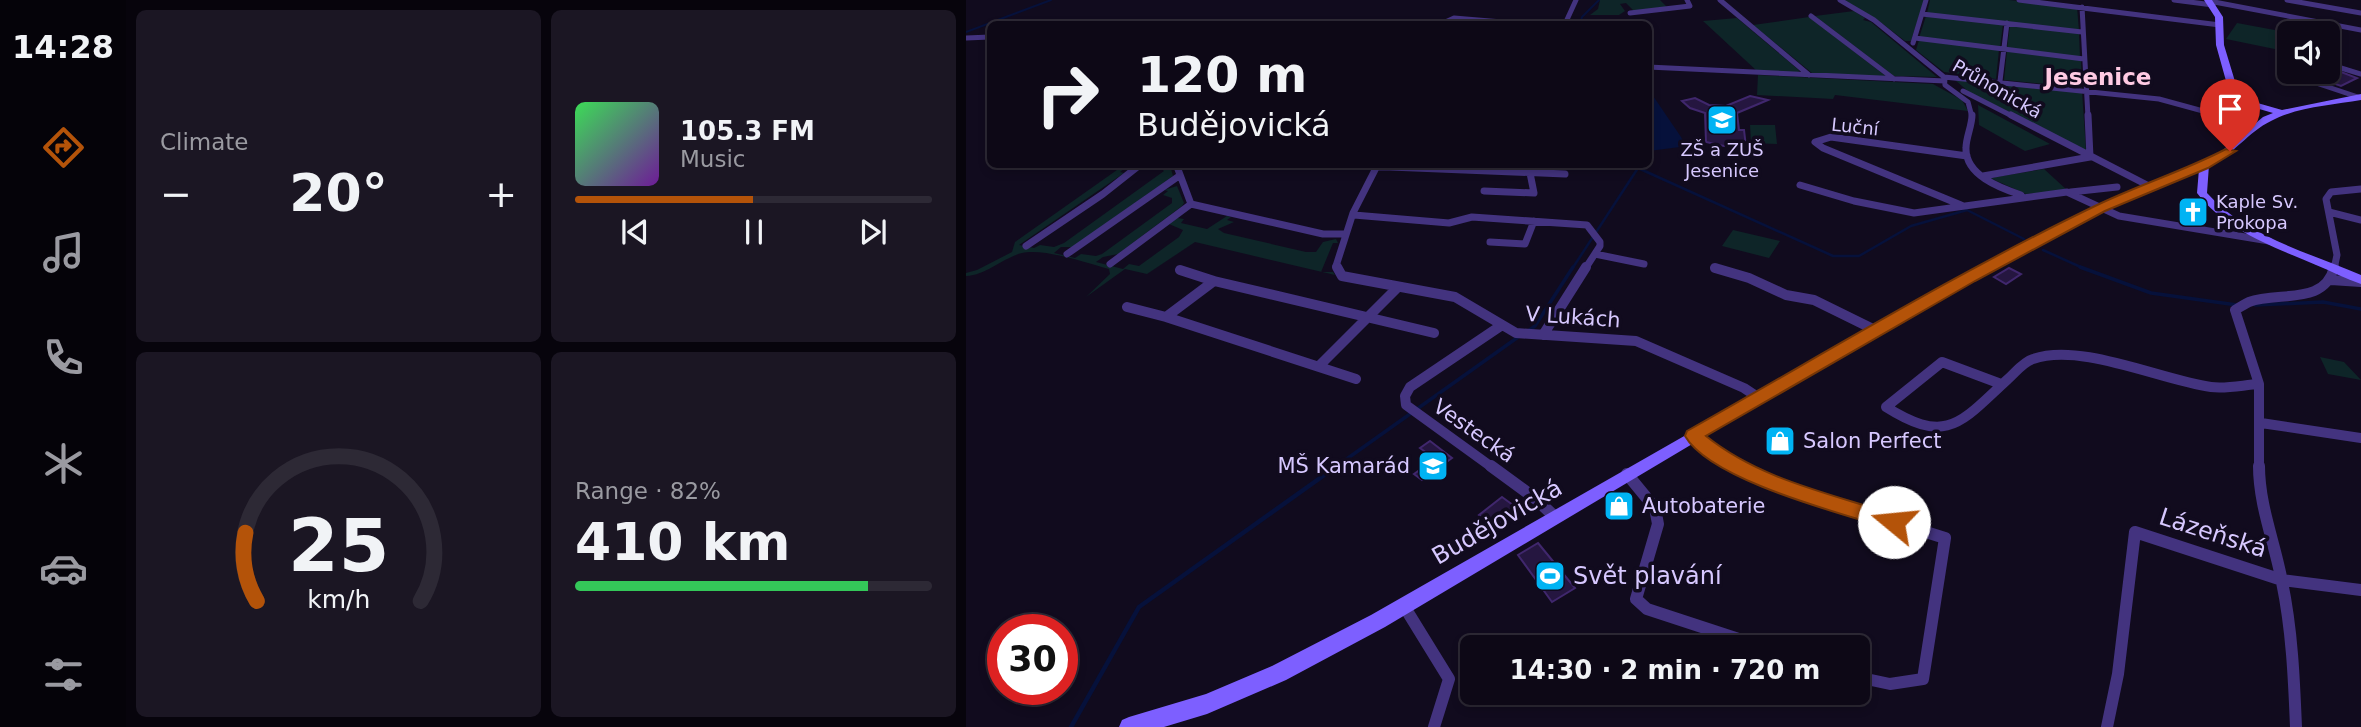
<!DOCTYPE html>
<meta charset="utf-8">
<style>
body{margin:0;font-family:"DejaVu Sans",sans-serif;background:#1b1623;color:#f1f3f6;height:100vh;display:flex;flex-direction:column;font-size:26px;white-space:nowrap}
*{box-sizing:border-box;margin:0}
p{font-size:23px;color:#9a9aa1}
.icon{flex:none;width:38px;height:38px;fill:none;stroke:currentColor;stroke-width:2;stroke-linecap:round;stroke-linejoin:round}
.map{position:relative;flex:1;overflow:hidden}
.sheet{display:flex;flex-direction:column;gap:10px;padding:10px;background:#07040c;width:840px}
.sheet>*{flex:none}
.guide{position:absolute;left:21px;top:21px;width:665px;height:147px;border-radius:10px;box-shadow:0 4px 10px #0003,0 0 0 2px #2d2935;background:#0d0816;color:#f1f3f6;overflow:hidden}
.tools{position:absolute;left:1311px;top:21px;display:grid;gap:14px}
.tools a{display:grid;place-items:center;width:63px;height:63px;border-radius:10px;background:#0d0816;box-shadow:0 4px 10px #0003,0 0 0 2px #2d2935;font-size:35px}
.speed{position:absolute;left:21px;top:614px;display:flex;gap:14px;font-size:35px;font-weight:700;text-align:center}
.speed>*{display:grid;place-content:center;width:91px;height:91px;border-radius:50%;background:#0d0816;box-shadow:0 4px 10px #0003,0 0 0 2px #2d2935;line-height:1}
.speed .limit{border:10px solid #d22;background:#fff;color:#111}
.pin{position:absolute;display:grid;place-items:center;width:60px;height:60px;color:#fff;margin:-72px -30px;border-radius:50% 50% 50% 0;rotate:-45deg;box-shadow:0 0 7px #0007}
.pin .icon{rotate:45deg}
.me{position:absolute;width:77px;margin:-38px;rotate:287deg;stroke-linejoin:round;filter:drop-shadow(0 0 5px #0008)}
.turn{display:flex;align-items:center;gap:24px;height:147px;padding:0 35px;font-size:32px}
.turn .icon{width:91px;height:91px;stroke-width:2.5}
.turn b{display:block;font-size:49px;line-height:60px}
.big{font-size:52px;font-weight:800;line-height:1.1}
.sheet .tile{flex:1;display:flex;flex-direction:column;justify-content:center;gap:10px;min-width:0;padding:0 24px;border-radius:10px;background:#1b1623}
.sheet .dial{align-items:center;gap:0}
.dial svg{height:182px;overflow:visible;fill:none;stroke:#2d2935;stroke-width:7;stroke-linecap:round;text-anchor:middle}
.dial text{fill:#f1f3f6;stroke:none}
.song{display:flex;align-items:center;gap:21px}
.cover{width:84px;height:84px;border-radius:10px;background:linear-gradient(135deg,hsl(130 70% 55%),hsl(280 70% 35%))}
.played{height:7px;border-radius:4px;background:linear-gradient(90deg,#b45309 50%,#2d2935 50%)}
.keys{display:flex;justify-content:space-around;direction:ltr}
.heat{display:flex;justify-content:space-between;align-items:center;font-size:38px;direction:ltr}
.charge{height:10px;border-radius:5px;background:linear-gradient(90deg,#34c759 82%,#2d2935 0)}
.sheet .tiles{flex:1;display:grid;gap:10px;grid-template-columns:repeat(2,1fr)}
.trip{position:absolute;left:494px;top:635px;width:410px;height:70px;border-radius:10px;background:#0d0816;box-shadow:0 4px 10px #0003,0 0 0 2px #2d2935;font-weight:800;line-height:70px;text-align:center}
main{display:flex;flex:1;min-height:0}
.dock{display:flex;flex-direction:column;width:126px;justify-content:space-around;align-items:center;background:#050309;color:#9a9aa1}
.dock .icon{width:49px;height:49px}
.dock .selected{color:#b45309}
.dock b{font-size:32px;color:#f1f3f6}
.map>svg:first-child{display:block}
</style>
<main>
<nav class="dock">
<b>14:28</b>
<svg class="icon selected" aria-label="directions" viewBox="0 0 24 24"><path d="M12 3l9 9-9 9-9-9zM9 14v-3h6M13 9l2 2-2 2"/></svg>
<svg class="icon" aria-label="music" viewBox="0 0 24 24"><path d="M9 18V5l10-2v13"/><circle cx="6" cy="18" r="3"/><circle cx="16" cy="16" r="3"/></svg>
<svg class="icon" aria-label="phone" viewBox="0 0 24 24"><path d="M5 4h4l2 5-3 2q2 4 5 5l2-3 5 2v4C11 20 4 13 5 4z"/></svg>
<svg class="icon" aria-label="climate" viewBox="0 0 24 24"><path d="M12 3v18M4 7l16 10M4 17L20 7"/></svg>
<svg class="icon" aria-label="car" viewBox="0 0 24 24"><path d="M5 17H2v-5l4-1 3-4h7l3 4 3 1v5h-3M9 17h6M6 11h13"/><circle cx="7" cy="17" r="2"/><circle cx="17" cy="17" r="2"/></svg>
<svg class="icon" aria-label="filters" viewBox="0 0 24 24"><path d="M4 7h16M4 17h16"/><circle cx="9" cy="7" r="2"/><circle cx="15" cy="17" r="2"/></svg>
</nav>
<section class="sheet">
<div class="tiles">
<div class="tile"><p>Climate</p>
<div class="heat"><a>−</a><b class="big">20°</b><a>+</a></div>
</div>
<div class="tile">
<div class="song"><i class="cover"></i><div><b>105.3 FM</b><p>Music</p></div></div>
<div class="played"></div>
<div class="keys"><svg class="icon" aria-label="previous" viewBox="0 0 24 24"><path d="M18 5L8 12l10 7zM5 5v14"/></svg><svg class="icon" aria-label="pause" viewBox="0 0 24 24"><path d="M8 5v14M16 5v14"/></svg><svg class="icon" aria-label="next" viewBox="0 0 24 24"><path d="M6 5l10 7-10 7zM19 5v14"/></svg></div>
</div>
<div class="tile dial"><svg viewBox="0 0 100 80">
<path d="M14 69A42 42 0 1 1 86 69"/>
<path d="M14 69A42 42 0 0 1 9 39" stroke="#b45309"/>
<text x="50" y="56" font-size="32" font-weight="700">25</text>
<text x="50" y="72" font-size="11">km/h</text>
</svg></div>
<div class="tile"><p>Range · 82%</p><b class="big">410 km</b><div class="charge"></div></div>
</div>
</section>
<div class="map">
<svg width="1395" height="727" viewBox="0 0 1395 727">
<rect width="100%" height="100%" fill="#110b1e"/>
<path fill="#0e2528" d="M634 0H694L701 7 668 11 660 3 654 4 659 11 653 15H624L632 9Z
M878 0H958L945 41H939L913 21Z
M964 0H1043L1111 7 1113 31 961 13Z
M888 11 899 18 897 20 905 22 971 77 928 76 849 16Z
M960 16 1037 24 1034 48 953 38Z
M843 17 921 77 846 73 787 25Z
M771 18 834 71 829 73 791 71 737 21Z
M1271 23 1324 33 1323 52 1260 39Z
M1044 25 1113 33 1114 57 1041 48Z
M953 40 1033 50 1030 79 978 72 950 50Z
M1041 51 1115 60 1116 88 1038 80Z
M792 75 967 84 996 100 1002 111 869 95 867 99 791 95Z
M989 80 1116 91 1120 151 1003 92Z
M1012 105 1084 144 1059 151 1013 125Z
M784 125H809L811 144 785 143Z
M181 164 204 165 207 176 107 247H95L88 253 109 258 115 254 130 256 136 254 206 203V198L197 195 202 191 198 190 211 186 218 203 216 206 152 254 137 257 130 262 157 269 163 264 173 266 213 237 217 230 203 224 211 218 218 219 215 223 241 229 261 216 265 217 261 220 268 222 252 229 258 233 340 252H350L357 242 370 239 372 243H367L355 272H367L369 275 229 242 181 274 159 269 120 297 144 274 143 269C121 263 78 248 56 253 36 258 21 275 0 276V273L11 270 46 252 49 242 158 165H163L154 172 158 173 53 245 68 248 74 245 88 247 98 243 198 171 192 166Z
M1078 169 1101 190 1060 194 1024 178Z
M767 230 814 241 803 258 756 246Z
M1354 357 1378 362 1395 380 1362 374Z"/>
<path fill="#06113b" d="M683 90 715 137 718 143 714 147 683 151Z"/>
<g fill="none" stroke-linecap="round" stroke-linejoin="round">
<path stroke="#06113b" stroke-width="2" d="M614 24 616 17 633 0
M0 32 85 0"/>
<path stroke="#06113b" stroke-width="2.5" d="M669 164 672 168 867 256H893L945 226 1001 210 1058 239
M1077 250 1119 269
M606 269 672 168"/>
<path stroke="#06113b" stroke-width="3.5" d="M1114 267 1185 293 1271 305
M1289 305 1357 302 1395 309
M562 331 569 326 607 267
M368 468 555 335"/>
<path stroke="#06113b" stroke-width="4.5" d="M105 727 173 607 371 466"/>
</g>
<path fill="#251640" stroke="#40276d" stroke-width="2" d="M1362 69 1370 70 1391 78 1375 86 1346 76Z
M784 96 802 100 771 113 773 130H778L780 147 758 146 740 142 739 113 724 108 716 101 729 98 743 105 760 106Z
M1043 268 1055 274 1040 284 1028 277Z
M464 441 486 458 456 480 448 474 469 459 454 448Z
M536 497 551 508 548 511 551 513 529 527 513 515Z
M572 543 609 588 586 602 552 555Z"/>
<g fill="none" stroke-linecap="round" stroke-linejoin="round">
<path stroke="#43337f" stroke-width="5" d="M754 0 843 75
M874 0 908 20 978 77 979 85 1002 102 1006 117
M1053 0 1254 25
M1208 0 1247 5
M1321 0 1395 13
M1243 1 1395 30
M1116 7 1122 117
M664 13 724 6 721 0
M956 14 1116 32
M845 16 928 79
M475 24 488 18 536 22 534 24
M599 24 610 0
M0 38 24 37
M949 38 1118 59
M947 43 960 0
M682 67 979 81
M1375 68 1395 74
M1329 72 1323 74 1392 97
M978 77 1193 99 1259 117
M1034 81 1041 23
M997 91 1048 117"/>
<path stroke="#43337f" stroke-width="7" d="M1006 115C1006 126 1000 137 1000 148 999 175 1034 188 1055 195
M1045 115 1183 186
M1253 115 1277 122
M210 164 225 204 357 234H379
M349 164 599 174
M1017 176 1124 157 1122 115
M834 185 888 201 948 213 1101 192 1153 216 1303 241
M518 191 568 193 564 173
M1105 192 1151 187
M995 205 857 148 849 142 865 137 1001 156
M1363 212 1395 220
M388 215 483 223 506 217 621 225 634 242V246L619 269
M524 242 559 244 568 221
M60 246 137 194 175 164
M101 254 213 176
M629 254 678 264
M144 264 225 204
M749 268 753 269
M372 269 370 266 387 213 412 164
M1368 269 1371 255 1360 199 1365 192 1395 189"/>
<path stroke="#43337f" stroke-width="10" d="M371 267 376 276 489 297 550 333 670 341 778 388 793 398
M749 268 783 278 820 295 848 300 911 331
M214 270 248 281
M1365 280 1395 282
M161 307 200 317
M577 335 620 267
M353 366 432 287
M390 379 200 317 248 281 468 333
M1035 384 976 362 920 407C982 446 995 422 1042 379 1050 372 1057 362 1067 359 1114 342 1195 380 1245 387 1261 389 1277 385 1293 384
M1295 423 1395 438
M728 436 758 461 774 468
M527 468 440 405 439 396 444 387 536 325
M1293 468V384L1269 310C1274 307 1279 304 1283 302 1312 291 1359 306 1368 267"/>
<path stroke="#43337f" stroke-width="12" d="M525 466 570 499 589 517
M770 466 825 490 979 538 957 679 924 684 891 677
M1293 466C1293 506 1309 543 1316 582 1326 630 1328 678 1330 727
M661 474 689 508 692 524 670 599 681 609 800 648
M438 606 483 679 468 727
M1141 727 1152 674 1169 532 1316 580 1395 590"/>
<path fill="#7d5fff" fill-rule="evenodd" d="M1238 0H1246L1257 17 1258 45 1274 98 1316 110 1395 94V100C1366 105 1331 107 1305 121 1282 132 1269 154 1243 165L1241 193C1279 236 1344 253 1395 275V284C1380 279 1365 271 1350 265 1308 247 1259 230 1231 193L1233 169 1161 199 1008 281 733 440 419 627 320 680 241 714 198 727H153L156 720 163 717 240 694 306 666 405 615 1000 275 1153 195 1252 154 1279 132 1272 124 1250 45 1249 17ZM1276 104 1307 113 1297 117 1285 127 1281 123Z"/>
</g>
<path fill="#b45309" stroke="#753606" stroke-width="2" d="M1260 149 1270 151 1242 168 1139 211 1009 281 740 436C796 481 868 494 935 517L938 522 935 528 928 530C878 514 745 481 719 436L721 431C856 355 990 273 1129 206 1172 185 1218 171 1260 149Z"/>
<defs>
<g id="school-square" transform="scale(1.575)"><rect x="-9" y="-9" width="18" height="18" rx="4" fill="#00b3f3" stroke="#110b1e"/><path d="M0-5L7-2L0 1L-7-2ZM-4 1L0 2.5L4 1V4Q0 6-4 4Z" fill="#fff"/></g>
<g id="church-square" transform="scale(1.575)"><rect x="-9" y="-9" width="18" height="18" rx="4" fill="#00b3f3" stroke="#110b1e"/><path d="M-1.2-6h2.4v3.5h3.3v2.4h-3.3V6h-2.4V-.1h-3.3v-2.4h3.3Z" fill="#fff"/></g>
<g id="shop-square" transform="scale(1.575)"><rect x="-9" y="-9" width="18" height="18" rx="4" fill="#00b3f3" stroke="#110b1e"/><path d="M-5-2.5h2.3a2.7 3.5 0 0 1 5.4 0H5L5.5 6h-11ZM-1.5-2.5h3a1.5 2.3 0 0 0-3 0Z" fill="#fff"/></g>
<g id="stadium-square" transform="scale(1.575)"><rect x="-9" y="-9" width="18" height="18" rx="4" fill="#00b3f3" stroke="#110b1e"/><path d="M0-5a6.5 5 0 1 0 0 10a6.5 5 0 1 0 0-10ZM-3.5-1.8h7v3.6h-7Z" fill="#fff"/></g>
</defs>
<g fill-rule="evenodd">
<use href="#school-square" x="756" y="120"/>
<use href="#church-square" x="1227" y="212"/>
<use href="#shop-square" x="814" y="441"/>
<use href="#school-square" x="467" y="466"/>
<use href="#shop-square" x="653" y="506"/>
<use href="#stadium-square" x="584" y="576"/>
</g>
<g text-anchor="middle" stroke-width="7" stroke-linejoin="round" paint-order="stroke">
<g font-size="18" fill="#d7c8ff" stroke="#110b1e">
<text transform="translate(1031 89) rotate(30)" y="6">Průhonická</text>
<text transform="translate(889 127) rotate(6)" y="6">Luční</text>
</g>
<g font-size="18" fill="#d7c8ff" stroke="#110b1e">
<text x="756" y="156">ZŠ a ZUŠ<tspan x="756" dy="21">Jesenice</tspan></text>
<text x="1250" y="208" text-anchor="start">Kaple Sv.<tspan x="1250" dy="21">Prokopa</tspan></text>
</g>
<g font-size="21" fill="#d7c8ff" stroke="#110b1e">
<text transform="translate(607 317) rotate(4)" y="7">V Lukách</text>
<text transform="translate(508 431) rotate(35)" y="7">Vestecká</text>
</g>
<g font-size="21" fill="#d7c8ff" stroke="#110b1e" text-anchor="start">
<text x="837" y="448">Salon Perfect</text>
<text x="444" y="473" text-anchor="end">MŠ Kamarád</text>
<text x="676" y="513">Autobaterie</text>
</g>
<g font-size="23" font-weight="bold" fill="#ffcae3" stroke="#110b1e">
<text x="1132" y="85">Jesenice</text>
</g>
<g font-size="24" fill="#d7c8ff" stroke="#110b1e">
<text transform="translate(531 522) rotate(-30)" y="8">Budějovická</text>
<text transform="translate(1247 533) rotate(18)" y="8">Lázeňská</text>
</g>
<g font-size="24" fill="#d7c8ff" stroke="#110b1e" text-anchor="start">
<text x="607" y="584">Svět plavání</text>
</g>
</g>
</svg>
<div class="tools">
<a><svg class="icon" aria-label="sound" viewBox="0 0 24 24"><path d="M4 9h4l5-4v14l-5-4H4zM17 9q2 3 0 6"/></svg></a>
</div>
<div class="speed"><div class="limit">30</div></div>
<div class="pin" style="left:1264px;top:151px;background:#d93025"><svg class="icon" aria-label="arrive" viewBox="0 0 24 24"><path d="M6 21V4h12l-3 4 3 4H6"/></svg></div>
<svg class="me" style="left:928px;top:522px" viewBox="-20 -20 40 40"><circle r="19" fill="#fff"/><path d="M0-13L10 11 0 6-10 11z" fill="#b45309"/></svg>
<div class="trip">14:30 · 2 min · 720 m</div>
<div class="guide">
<div class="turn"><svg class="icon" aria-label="right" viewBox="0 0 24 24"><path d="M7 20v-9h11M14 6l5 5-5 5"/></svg><div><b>120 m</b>Budějovická</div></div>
</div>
</div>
</main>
